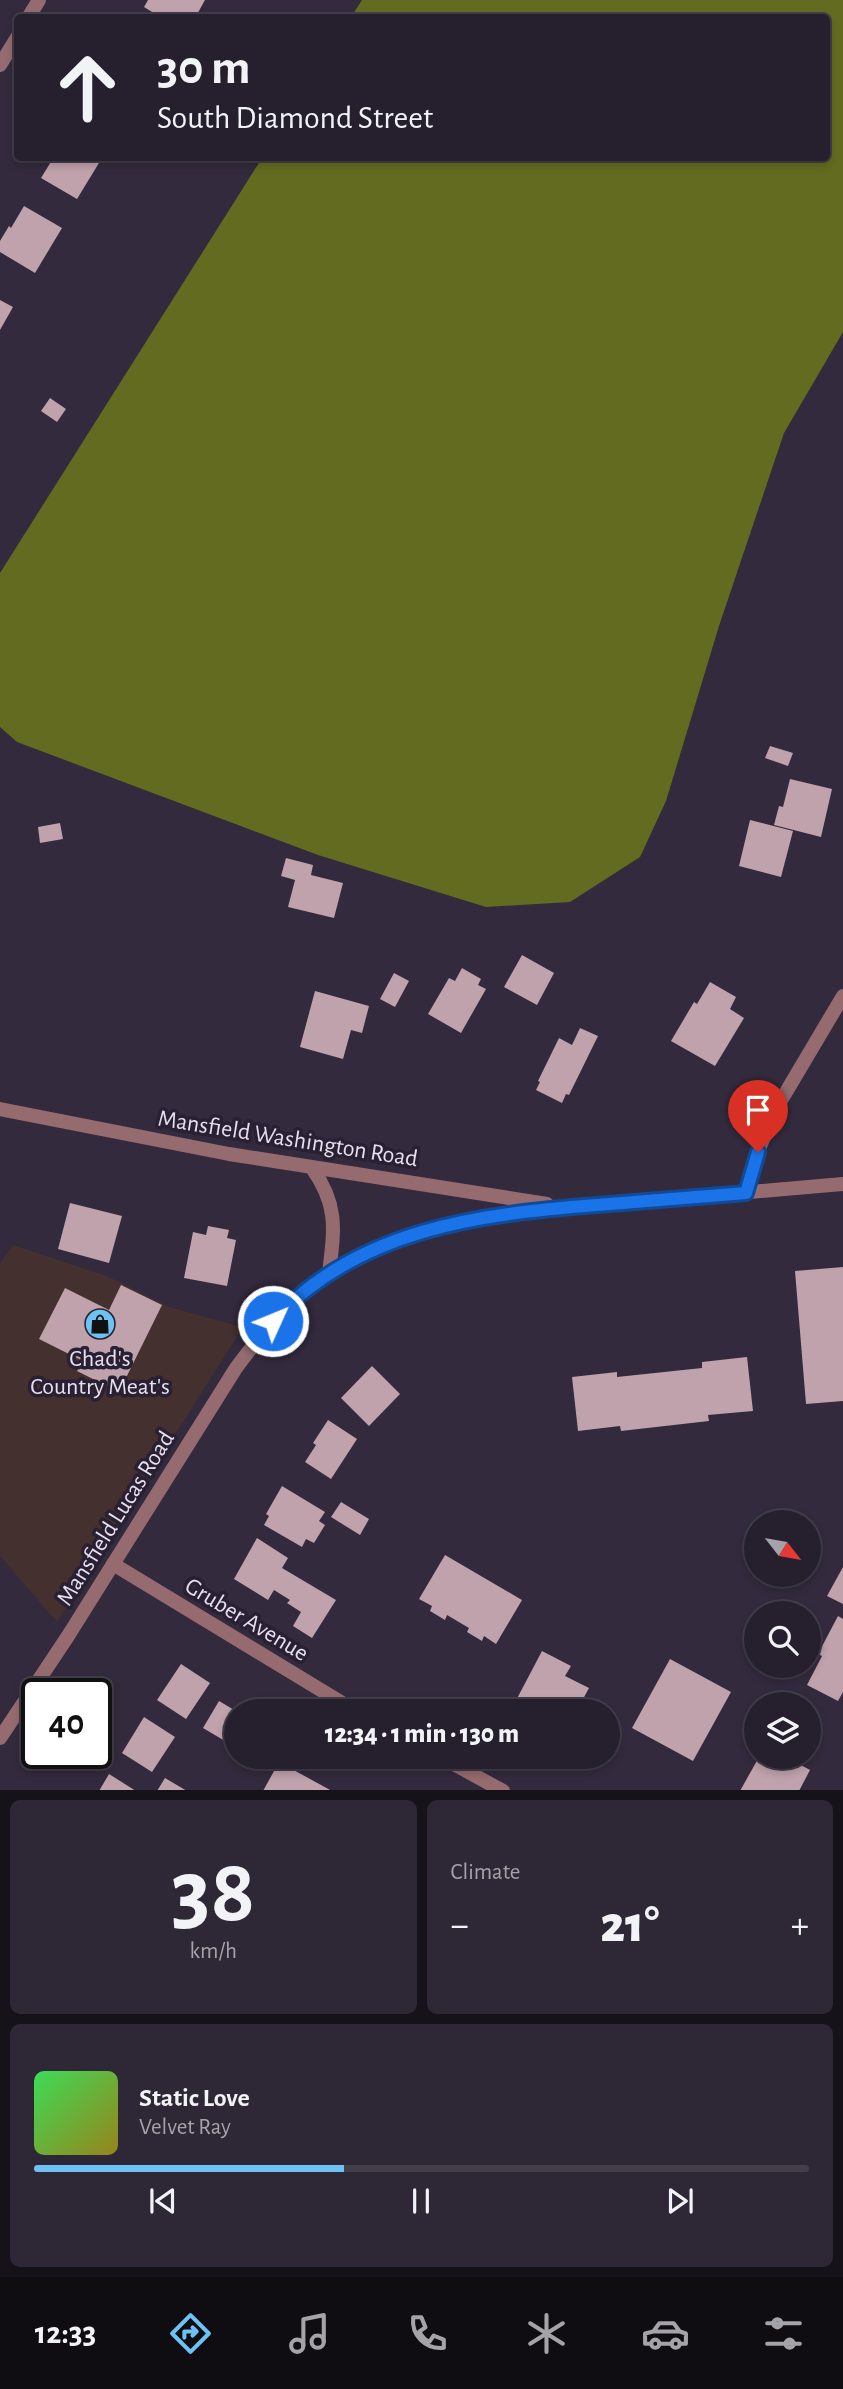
<!DOCTYPE html>
<meta charset="utf-8">
<style>
body{margin:0;font-family:"Alegreya Sans",sans-serif;background:#2e2836;color:#f1f3f6;height:100vh;display:flex;flex-direction:column;font-size:26px;white-space:nowrap}
*{box-sizing:border-box;margin:0}
p{font-size:23px;color:#a4a3aa}
.icon{flex:none;width:38px;height:38px;fill:none;stroke:currentColor;stroke-width:2;stroke-linecap:round;stroke-linejoin:round}
.map{position:relative;height:1790px;overflow:hidden}
.side{display:flex;flex-direction:column;gap:10px;padding:10px;background:#151219;flex:1}
.side>*{flex:none}
.top-card{position:absolute;left:14px;top:14px;width:816px;height:147px;border-radius:7px;box-shadow:0 4px 10px #0003,0 0 0 2px #423e4a;background:#26202e;color:#f1f3f6;overflow:hidden}
.needle{width:46px;rotate:121deg}
.controls{position:absolute;left:744px;top:1510px;display:grid;gap:14px}
.controls a{display:grid;place-items:center;width:77px;height:77px;border-radius:50%;background:#26202e;box-shadow:0 4px 10px #0003,0 0 0 2px #423e4a;font-size:35px}
.speed{position:absolute;left:21px;top:1678px;display:flex;gap:14px;font-size:35px;font-weight:700;text-align:center}
.speed>*{display:grid;place-content:center;width:91px;height:91px;border-radius:50%;background:#26202e;box-shadow:0 4px 10px #0003,0 0 0 2px #423e4a;line-height:1}
.speed .limit{border:4px solid #111;border-radius:10px;background:#fff;color:#111}
.pin{position:absolute;display:grid;place-items:center;width:60px;height:60px;color:#fff;margin:-72px -30px;border-radius:50% 50% 50% 0;rotate:-45deg;box-shadow:0 0 7px #0007}
.pin .icon{rotate:45deg}
.me{position:absolute;width:77px;margin:-38px;rotate:46deg;stroke-linejoin:round;filter:drop-shadow(0 0 5px #0008)}
.turn{display:flex;align-items:center;gap:24px;height:147px;padding:0 28px;font-size:32px}
.turn .icon{width:91px;height:91px;stroke-width:2.5}
.turn b{display:block;font-size:49px;line-height:60px}
.big{font-size:52px;font-weight:800;line-height:1.1}
.side .widget{flex:1;display:flex;flex-direction:column;justify-content:center;gap:10px;min-width:0;padding:0 24px;border-radius:10px;background:#2e2836}
.side .dial{align-items:center;gap:0}
.dial b{font-size:91px;line-height:1}
.song{display:flex;align-items:center;gap:21px}
.cover{width:84px;height:84px;border-radius:10px;background:linear-gradient(135deg,hsl(130 70% 55%),hsl(50 70% 35%))}
.played{height:7px;border-radius:4px;background:linear-gradient(90deg,#6ec2f3 40%,#423e4a 40%)}
.keys{display:flex;justify-content:space-around;direction:ltr}
.heat{display:flex;justify-content:space-between;align-items:center;font-size:38px;direction:ltr}
.side .tiles{flex:1;display:grid;gap:10px;grid-template-columns:1fr 1fr}
.widget:last-child{grid-column:span 2}
.trip{position:absolute;left:224px;top:1699px;width:396px;height:70px;border-radius:35px;background:#26202e;box-shadow:0 4px 10px #0003,0 0 0 2px #423e4a;font-weight:800;line-height:70px;text-align:center}
.tab-bar{display:flex;height:112px;justify-content:space-around;align-items:center;background:#0f0d12;color:#a4a3aa}
.tab-bar .icon{width:49px;height:49px}
.tab-bar .current{color:#6ec2f3}
.tab-bar b{font-size:32px;color:#f1f3f6}
.map>svg:first-child{display:block}
</style>
<div class="map">
<svg width="843" height="1791" viewBox="0 0 843 1791">
<rect width="100%" height="100%" fill="#332a3d"/>
<path fill="#44302e" d="M13 1245 107 1276 169 1307 243 1327 57 1622 0 1556V1263Z"/>
<path fill="#636b20" d="M362 0H843V332L784 433 719 626 666 801 640 857 570 902 486 907 318 855 17 742 0 727V573L262 158H826V18L351 17Z"/>
<path fill="#bfa2ac" d="M148 0H205L195 18H162L144 7Z
M48 158H102L77 199 41 178 52 160Z
M24 206 62 228 35 273 0 252V241L9 226 11 228Z
M0 300 13 307 0 330Z
M50 398 66 409 57 422 41 411Z
M770 746 793 753 788 766 765 758Z
M790 779 832 789 821 837 774 825 779 806 783 807Z
M750 820 793 831 781 877 739 866Z
M60 823 63 839 40 843 38 827Z
M286 858 313 865 311 875 343 883 334 918 288 907 295 880 281 876Z
M522 955 554 973 537 1005 504 987Z
M462 968 481 979 478 985 486 989 461 1033 428 1014 449 978 455 981Z
M394 973 409 981 395 1007 380 999Z
M710 982 736 997 730 1009 744 1018 715 1066 671 1041 694 1002 697 1004Z
M315 991 369 1006 362 1033 351 1030 343 1059 300 1047Z
M580 1028 598 1036 569 1095 566 1094 562 1103 536 1090 540 1082 538 1081 559 1038 572 1045Z
M70 1203 122 1216 109 1263 58 1249Z
M208 1226 229 1230 227 1238 236 1240 227 1286 184 1278 193 1232 206 1235Z
M843 1267V1401L806 1404 795 1271Z
M121 1285 162 1305 119 1392 77 1371 83 1361 39 1339 65 1288 109 1310Z
M747 1357 753 1411 708 1415 709 1421 621 1431 620 1426 578 1431 572 1377 617 1372V1377L702 1368V1362Z
M372 1366 400 1394 369 1426 341 1398Z
M328 1420 357 1439 331 1479 305 1462 316 1445 313 1443Z
M282 1486 325 1512 319 1521 325 1525 314 1543 306 1539 302 1547 264 1525 269 1516 266 1514Z
M341 1502 369 1519 360 1535 331 1517Z
M257 1538 288 1558 282 1568 336 1600 312 1638 293 1626 301 1612 287 1603 290 1600 274 1590 268 1600 234 1579Z
M445 1555 522 1600 496 1644 484 1636 482 1641 467 1632 469 1628 447 1615 445 1620 430 1611 432 1606 419 1599Z
M843 1567V1604L827 1596Z
M838 1616 843 1619V1692L838 1701 807 1685 822 1656 818 1654Z
M542 1651 571 1666 565 1676 589 1688 582 1701 594 1708 592 1712H519L512 1708Z
M670 1659 731 1692 693 1761 632 1728Z
M181 1664 210 1683 186 1719 157 1700Z
M219 1701 236 1711 235 1747 203 1728Z
M144 1717 175 1737 152 1772 122 1753Z
M759 1757H786L810 1770 799 1791H740Z
M279 1762 332 1791H263Z
M109 1774 136 1791H99Z
M165 1778 187 1791H157Z"/>
<g fill="none" stroke-linecap="round" stroke-linejoin="round">
<path stroke="#956b6f" stroke-width="14" d="M28 18 39 0
M0 65 18 36
M746 1193 758 1151 776 1109 843 996
M113 1564 357 1712
M441 1757 503 1791"/>
<path stroke="#956b6f" stroke-width="14" d="M0 1109 229 1154 547 1204
M312 1168C339 1206 334 1230 329 1274
M0 1738 68 1636 236 1368C251 1348 266 1328 283 1310 345 1246 432 1226 515 1212L843 1184"/>
</g>
<g fill="none" stroke-linecap="round" stroke-linejoin="round">
<g stroke="#114b97" stroke-width="18">
<path id="route" d="M273 1321C357 1229 480 1214 597 1205 647 1201 697 1197 746 1193L758 1152"/>
</g>
<use href="#route" stroke="#1a73e8" stroke-width="12"/>
</g>
<defs>
<g id="shop-disc" transform="scale(1.575)"><circle r="9.5" fill="#6ec2f3" stroke="#292033"/><path d="M-5-2.5h2.3a2.7 3.5 0 0 1 5.4 0H5L5.5 6h-11ZM-1.5-2.5h3a1.5 2.3 0 0 0-3 0Z" fill="#111"/></g>
</defs>
<g fill-rule="evenodd">
<use href="#shop-disc" x="100" y="1324"/>
</g>
<g text-anchor="middle" stroke-width="7" stroke-linejoin="round" paint-order="stroke">
<g font-size="24" fill="#e6e0ed" stroke="#292033">
<text transform="translate(288 1138) rotate(9)" y="8">Mansfield Washington Road</text>
<text transform="translate(115 1518) rotate(-58)" y="8">Mansfield Lucas Road</text>
<text transform="translate(247 1619) rotate(31)" y="8">Gruber Avenue</text>
</g>
<g font-size="24" fill="#e6e0ed" stroke="#292033">
<text x="100" y="1366">Chad's<tspan x="100" dy="28">Country Meat's</tspan></text>
</g>
</g>
</svg>
<div class="controls">
<a><svg class="needle" viewBox="-14 -14 28 28"><path d="M0-13l5 13h-10z" fill="#e53935"/><path d="M0 13l5-13h-10z" fill="#a4a3aa"/></svg></a>
<a><svg class="icon" aria-label="search" viewBox="0 0 24 24"><circle cx="10" cy="10" r="6"/><path d="M15 15l6 6"/></svg></a>
<a><svg class="icon" aria-label="layers" viewBox="0 0 24 24"><path d="M12 4l9 5-9 5-9-5zM3 14l9 5 9-5"/></svg></a>
</div>
<div class="speed"><div class="limit">40</div></div>
<div class="pin" style="left:758px;top:1152px;background:#d93025"><svg class="icon" aria-label="arrive" viewBox="0 0 24 24"><path d="M6 21V4h12l-3 4 3 4H6"/></svg></div>
<svg class="me" style="left:273px;top:1321px" viewBox="-20 -20 40 40"><circle r="17" fill="#1a73e8" stroke="#fff" stroke-width="3"/><path d="M0-11L8 9 0 5-8 9z" fill="#fff"/></svg>
<div class="trip">12:34 · 1 min · 130 m</div>
<div class="top-card">
<div class="turn"><svg class="icon" aria-label="ahead" viewBox="0 0 24 24"><path d="M12 20V5M6 11l6-6 6 6"/></svg><div><b>30 m</b>South Diamond Street</div></div>
</div>
</div>
<section class="side">
<div class="tiles">
<div class="widget dial"><b>38</b><p>km/h</p></div>
<div class="widget"><p>Climate</p>
<div class="heat"><a>−</a><b class="big">21°</b><a>+</a></div>
</div>
<div class="widget">
<div class="song"><i class="cover"></i><div><b>Static Love</b><p>Velvet Ray</p></div></div>
<div class="played"></div>
<div class="keys"><svg class="icon" aria-label="previous" viewBox="0 0 24 24"><path d="M18 5L8 12l10 7zM5 5v14"/></svg><svg class="icon" aria-label="pause" viewBox="0 0 24 24"><path d="M8 5v14M16 5v14"/></svg><svg class="icon" aria-label="next" viewBox="0 0 24 24"><path d="M6 5l10 7-10 7zM19 5v14"/></svg></div>
</div>
</div>
</section>
<nav class="tab-bar">
<b>12:33</b>
<svg class="icon current" aria-label="directions" viewBox="0 0 24 24"><path d="M12 3l9 9-9 9-9-9zM9 14v-3h6M13 9l2 2-2 2"/></svg>
<svg class="icon" aria-label="music" viewBox="0 0 24 24"><path d="M9 18V5l10-2v13"/><circle cx="6" cy="18" r="3"/><circle cx="16" cy="16" r="3"/></svg>
<svg class="icon" aria-label="phone" viewBox="0 0 24 24"><path d="M5 4h4l2 5-3 2q2 4 5 5l2-3 5 2v4C11 20 4 13 5 4z"/></svg>
<svg class="icon" aria-label="climate" viewBox="0 0 24 24"><path d="M12 3v18M4 7l16 10M4 17L20 7"/></svg>
<svg class="icon" aria-label="car" viewBox="0 0 24 24"><path d="M5 17H2v-5l4-1 3-4h7l3 4 3 1v5h-3M9 17h6M6 11h13"/><circle cx="7" cy="17" r="2"/><circle cx="17" cy="17" r="2"/></svg>
<svg class="icon" aria-label="filters" viewBox="0 0 24 24"><path d="M4 7h16M4 17h16"/><circle cx="9" cy="7" r="2"/><circle cx="15" cy="17" r="2"/></svg>
</nav>
